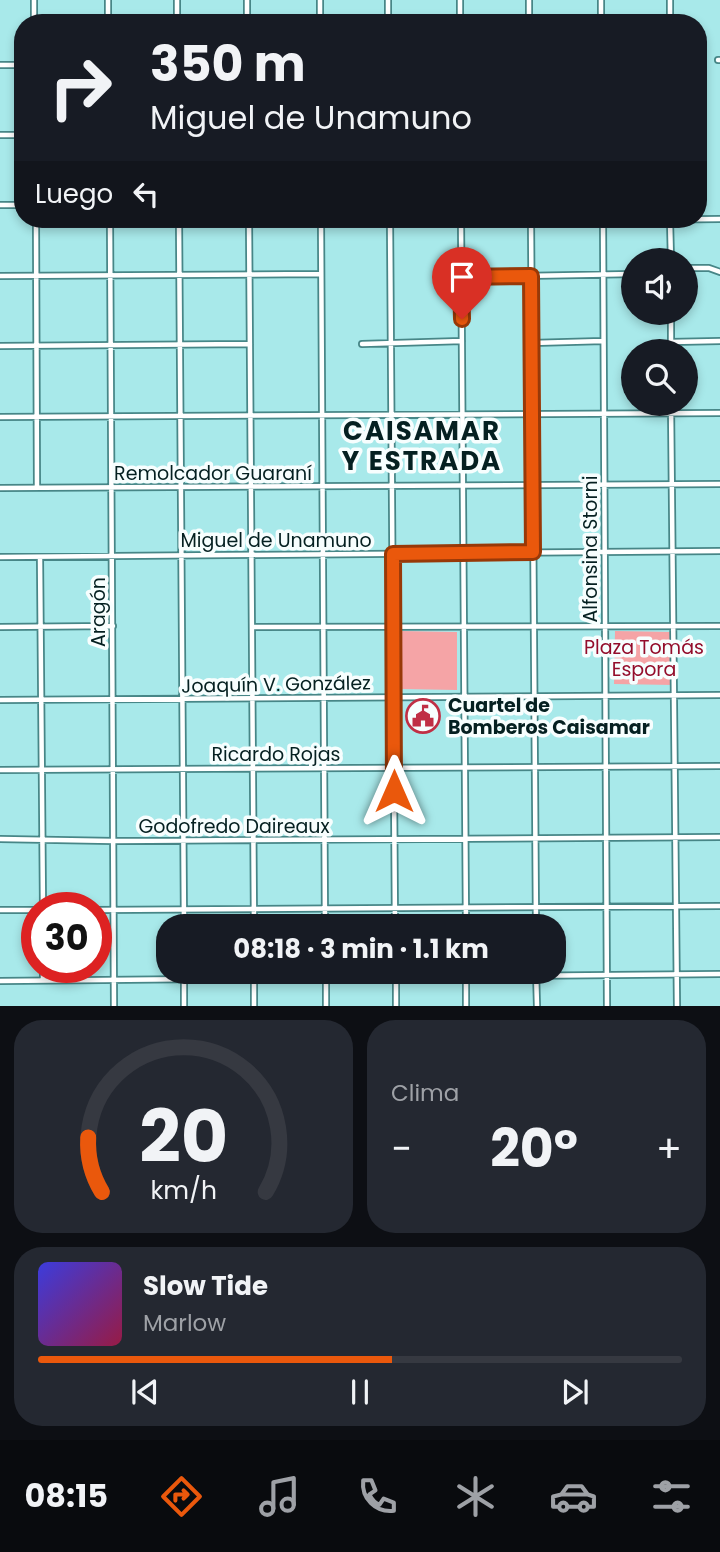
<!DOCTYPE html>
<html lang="es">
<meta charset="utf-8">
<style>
body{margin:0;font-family:Poppins,sans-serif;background:#242831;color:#f1f3f6;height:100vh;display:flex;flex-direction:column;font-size:26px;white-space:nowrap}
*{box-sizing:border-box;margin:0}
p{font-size:23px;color:#9ea1a6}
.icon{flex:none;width:38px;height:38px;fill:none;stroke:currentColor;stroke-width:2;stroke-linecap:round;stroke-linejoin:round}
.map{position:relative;height:1006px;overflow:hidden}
.panel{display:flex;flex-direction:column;gap:14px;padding:14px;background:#0d0f14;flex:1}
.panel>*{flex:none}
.guide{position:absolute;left:14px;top:14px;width:693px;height:214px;border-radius:28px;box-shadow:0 4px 10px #0003;background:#171b24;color:#f1f3f6;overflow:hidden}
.tools{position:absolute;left:621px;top:248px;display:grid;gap:14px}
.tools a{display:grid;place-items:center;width:77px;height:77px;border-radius:50%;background:#171b24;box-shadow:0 4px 10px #0003;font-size:35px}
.speed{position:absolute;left:21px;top:892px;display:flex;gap:14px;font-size:35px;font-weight:700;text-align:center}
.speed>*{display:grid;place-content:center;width:91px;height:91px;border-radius:50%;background:#171b24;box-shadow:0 4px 10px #0003;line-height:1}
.speed .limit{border:10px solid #d22;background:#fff;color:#111}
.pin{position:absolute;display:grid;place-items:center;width:60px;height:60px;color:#fff;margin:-72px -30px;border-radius:50% 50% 50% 0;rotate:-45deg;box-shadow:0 0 7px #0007}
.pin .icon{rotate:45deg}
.me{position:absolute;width:77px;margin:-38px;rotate:0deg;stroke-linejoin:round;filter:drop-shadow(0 0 5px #0008)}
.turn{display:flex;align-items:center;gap:24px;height:147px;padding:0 21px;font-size:32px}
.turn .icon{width:91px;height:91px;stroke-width:2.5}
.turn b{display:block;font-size:49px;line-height:60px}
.then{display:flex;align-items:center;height:66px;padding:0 21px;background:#0003;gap:14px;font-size:26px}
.big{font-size:52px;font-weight:700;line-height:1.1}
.panel .widget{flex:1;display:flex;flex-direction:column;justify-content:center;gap:10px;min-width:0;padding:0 24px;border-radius:28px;background:#242831}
.panel .dial{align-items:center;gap:0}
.dial svg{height:182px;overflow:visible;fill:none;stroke:#363941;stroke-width:7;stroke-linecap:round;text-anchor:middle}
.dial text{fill:#f1f3f6;stroke:none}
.song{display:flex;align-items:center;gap:21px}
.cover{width:84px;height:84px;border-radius:10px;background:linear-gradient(135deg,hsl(240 70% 55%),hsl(340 70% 35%))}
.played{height:7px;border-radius:4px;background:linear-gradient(90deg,#ea580c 55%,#363941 55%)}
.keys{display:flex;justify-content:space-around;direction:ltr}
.heat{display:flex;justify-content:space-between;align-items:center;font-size:38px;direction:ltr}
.panel .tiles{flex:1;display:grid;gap:14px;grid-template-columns:1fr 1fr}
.widget:last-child{grid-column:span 2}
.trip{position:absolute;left:156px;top:914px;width:410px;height:70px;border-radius:28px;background:#171b24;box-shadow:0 4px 10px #0003;font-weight:700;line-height:70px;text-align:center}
.menu{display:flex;height:112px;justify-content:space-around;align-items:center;background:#090b0e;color:#9ea1a6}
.menu .icon{width:49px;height:49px}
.menu .current{color:#ea580c}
.menu b{font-size:32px;color:#f1f3f6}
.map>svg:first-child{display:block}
</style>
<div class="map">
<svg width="720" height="1006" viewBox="0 0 720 1006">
<rect width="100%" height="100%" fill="#a8e9ea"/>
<path fill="#f5a4a6" d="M401 631 457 632V690L400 689Z
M615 631 674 632 673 685 614 684Z"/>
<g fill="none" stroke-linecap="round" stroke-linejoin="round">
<g stroke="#478687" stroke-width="8">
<path id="minor" d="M34 0V23
M108 0V23
M177 0V23
M247 0V23
M320 0V23
M388 0V23
M460 0V23
M529 0V23
M670 0V23
M601 23V0
M718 60H720
M0 65H23
M0 135H23
M0 205H23
M36 219 37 488
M110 219 114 1006
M179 219 184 926
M249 219 254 926
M321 219 325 926
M390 219 395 926
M461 219 466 926
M531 219 536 926
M603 219 607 1006
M670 220 671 261
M531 221 720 219
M686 268H709L720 272
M0 276 321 274
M461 277 634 274
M671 342 720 341
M532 343 603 341
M362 344 462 341
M0 346 250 344
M671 352V313
M671 404 677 1006
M0 417 720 413
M0 488 720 484
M0 557 720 551
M40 557 43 908
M0 627 113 626
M252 627 720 626
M0 700 720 695
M0 770 720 766
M0 839 113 841 720 837
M0 910H37
M96 910 720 906
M43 968V980
M184 971V1006
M254 971V1006
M326 971V1006
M396 971V1006
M466 971V1006
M536 971 537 1006
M0 981 720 974"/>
</g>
<use href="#minor" stroke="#fff" stroke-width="4.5"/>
</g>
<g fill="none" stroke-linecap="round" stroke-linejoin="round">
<g stroke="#983908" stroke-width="18">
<path id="route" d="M394 791 393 554 533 552 531 276 461 277 462 319"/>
</g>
<use href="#route" stroke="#ea580c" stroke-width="12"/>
</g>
<defs>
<g id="civic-ring" transform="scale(1.75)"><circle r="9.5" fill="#f7fefe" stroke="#c02f45" stroke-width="1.5"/><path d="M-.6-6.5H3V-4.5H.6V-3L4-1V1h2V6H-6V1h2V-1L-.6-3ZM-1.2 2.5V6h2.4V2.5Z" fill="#c02f45"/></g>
</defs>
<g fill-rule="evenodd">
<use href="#civic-ring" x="423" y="716"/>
</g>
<g text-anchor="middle" stroke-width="7" stroke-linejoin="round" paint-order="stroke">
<g font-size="19" fill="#052021" stroke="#f7fefe">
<text x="213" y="480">Remolcador Guaraní</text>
<text x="276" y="547">Miguel de Unamuno</text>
<text transform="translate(590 549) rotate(-90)" y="7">Alfonsina Storni</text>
<text transform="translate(98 612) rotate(-90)" y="7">Aragón</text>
<text transform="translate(276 684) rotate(-1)" y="7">Joaquín V. González</text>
<text x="276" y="761">Ricardo Rojas</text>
<text x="234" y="833">Godofredo Daireaux</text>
</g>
<g font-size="19" fill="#930d2b" stroke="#f7fefe">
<text x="644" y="654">Plaza Tomás<tspan x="644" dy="22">Espora</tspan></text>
</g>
<g font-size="19" font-weight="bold" fill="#052021" stroke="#f7fefe" text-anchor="start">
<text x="448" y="712">Cuartel de<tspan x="448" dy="22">Bomberos Caisamar</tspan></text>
</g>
<g font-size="26" font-weight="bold" letter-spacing="2" fill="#052021" stroke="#f7fefe">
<text x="422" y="440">CAISAMAR<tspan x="422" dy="30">Y ESTRADA</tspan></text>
</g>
</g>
</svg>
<div class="tools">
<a><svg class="icon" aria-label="sound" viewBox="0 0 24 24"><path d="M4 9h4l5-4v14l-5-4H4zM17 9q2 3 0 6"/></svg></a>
<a><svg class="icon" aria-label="search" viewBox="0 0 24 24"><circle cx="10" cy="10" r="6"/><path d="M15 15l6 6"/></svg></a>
</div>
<div class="speed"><div class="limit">30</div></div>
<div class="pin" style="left:462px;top:319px;background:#d93025"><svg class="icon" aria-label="arrive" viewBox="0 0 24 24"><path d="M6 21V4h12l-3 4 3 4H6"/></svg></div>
<svg class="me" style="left:394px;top:791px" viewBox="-20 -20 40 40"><path d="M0-17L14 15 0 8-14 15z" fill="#ea580c" stroke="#fff" stroke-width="4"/></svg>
<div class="trip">08:18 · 3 min · 1.1 km</div>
<div class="guide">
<div class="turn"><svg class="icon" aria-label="right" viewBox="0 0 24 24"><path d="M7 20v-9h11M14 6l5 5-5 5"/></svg><div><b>350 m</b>Miguel de Unamuno</div></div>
<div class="then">Luego<svg class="icon" aria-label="left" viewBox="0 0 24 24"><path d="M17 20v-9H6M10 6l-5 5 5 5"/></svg></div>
</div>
</div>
<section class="panel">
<div class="tiles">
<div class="widget dial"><svg viewBox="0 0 100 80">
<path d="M14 69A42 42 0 1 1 86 69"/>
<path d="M14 69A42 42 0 0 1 8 45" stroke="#ea580c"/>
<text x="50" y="56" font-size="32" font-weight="700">20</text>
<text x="50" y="72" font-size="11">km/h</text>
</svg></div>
<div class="widget"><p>Clima</p>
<div class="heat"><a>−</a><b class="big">20°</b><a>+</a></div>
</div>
<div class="widget">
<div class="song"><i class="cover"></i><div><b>Slow Tide</b><p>Marlow</p></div></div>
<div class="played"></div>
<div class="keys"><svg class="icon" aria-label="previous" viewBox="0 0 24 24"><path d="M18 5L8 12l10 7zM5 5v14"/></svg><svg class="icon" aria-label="pause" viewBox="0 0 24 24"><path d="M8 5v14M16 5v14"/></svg><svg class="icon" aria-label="next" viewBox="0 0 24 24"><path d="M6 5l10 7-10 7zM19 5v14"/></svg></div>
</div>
</div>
</section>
<nav class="menu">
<b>08:15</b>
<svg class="icon current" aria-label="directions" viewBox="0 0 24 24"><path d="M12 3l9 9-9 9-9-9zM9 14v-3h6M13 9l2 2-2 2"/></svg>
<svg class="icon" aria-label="music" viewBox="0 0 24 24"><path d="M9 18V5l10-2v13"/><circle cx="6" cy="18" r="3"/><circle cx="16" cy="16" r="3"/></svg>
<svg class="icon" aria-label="phone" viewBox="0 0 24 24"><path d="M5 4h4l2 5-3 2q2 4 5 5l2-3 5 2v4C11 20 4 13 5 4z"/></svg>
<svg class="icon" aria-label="climate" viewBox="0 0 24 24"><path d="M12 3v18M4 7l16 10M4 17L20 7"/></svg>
<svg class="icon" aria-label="car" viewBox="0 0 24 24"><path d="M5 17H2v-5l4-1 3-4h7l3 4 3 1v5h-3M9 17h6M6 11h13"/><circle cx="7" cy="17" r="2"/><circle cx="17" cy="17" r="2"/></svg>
<svg class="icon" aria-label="filters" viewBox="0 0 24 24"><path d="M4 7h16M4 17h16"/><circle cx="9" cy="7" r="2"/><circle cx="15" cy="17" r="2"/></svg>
</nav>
